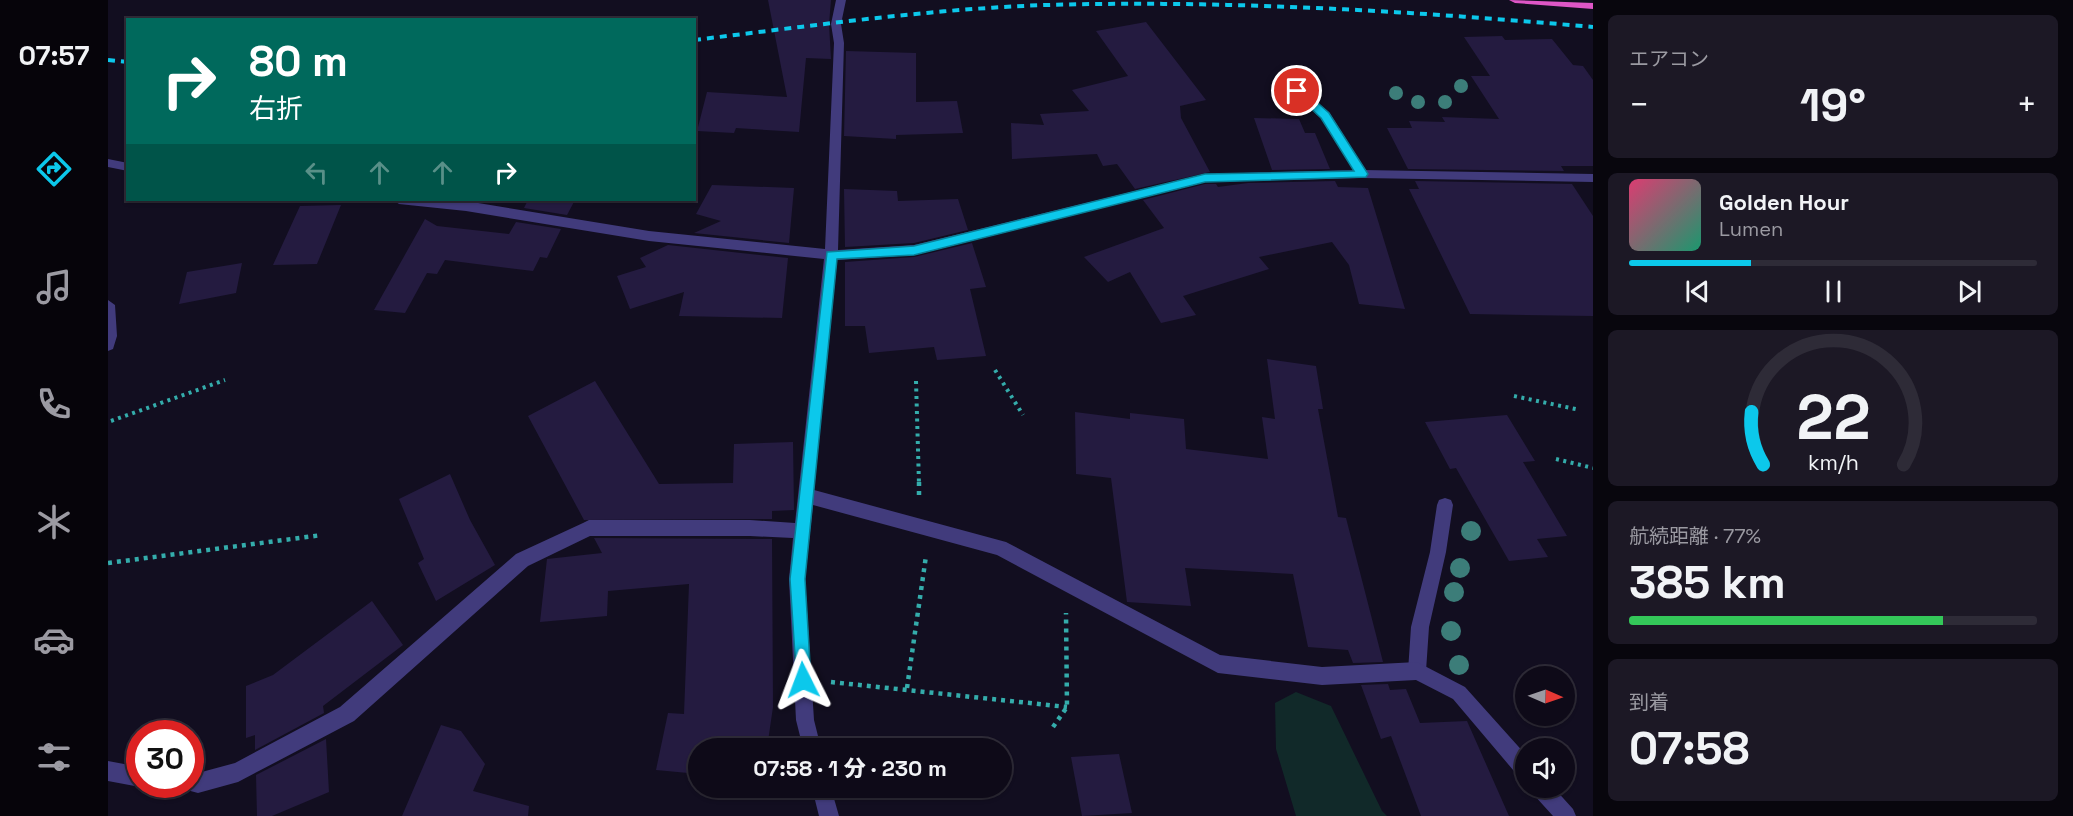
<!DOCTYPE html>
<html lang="ja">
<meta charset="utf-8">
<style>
body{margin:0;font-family:"Space Grotesk","Noto Sans JP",sans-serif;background:#1c1825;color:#f1f3f6;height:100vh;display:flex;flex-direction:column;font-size:22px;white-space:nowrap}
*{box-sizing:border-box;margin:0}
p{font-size:20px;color:#9b9aa2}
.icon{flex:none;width:33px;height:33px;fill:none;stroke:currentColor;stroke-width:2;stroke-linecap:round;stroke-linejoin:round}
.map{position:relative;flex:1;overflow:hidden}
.sheet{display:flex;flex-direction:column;gap:15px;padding:15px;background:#08060d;width:480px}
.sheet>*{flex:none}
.banner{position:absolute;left:18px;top:18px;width:570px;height:183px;border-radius:0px;box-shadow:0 2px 4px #0004,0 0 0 2px #2e2b37;background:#00695c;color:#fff;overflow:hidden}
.needle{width:39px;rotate:92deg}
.tools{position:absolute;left:1407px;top:666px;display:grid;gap:12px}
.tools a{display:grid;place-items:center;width:60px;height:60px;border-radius:50%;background:#0e0a18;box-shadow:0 2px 4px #0004,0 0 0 2px #2e2b37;font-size:30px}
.speed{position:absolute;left:18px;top:720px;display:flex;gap:12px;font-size:30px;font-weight:700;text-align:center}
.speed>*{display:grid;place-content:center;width:78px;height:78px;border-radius:50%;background:#0e0a18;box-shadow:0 2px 4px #0004,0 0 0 2px #2e2b37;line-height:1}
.speed .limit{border:9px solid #d22;background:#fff;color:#111}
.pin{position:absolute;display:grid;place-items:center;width:51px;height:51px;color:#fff;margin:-26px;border:3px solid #fff;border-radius:50%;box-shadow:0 2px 6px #0007}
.me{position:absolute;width:66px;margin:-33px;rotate:357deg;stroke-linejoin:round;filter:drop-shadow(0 0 4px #0008)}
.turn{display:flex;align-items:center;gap:21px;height:126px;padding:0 24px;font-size:27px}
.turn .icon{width:78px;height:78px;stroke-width:2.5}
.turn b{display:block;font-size:42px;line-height:51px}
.lanes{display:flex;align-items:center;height:57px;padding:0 24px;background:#0003;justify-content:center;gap:30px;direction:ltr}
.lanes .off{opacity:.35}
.big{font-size:45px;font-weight:800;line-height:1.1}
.sheet .card{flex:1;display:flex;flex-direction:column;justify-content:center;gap:9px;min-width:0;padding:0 21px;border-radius:9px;background:#1c1825}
.sheet .dial{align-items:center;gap:0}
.dial svg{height:156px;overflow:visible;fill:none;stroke:#2e2b37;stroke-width:7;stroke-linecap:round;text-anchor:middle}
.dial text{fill:#f1f3f6;stroke:none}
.song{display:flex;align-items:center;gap:18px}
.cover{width:72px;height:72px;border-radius:9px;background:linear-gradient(135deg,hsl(340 70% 55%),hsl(160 70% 35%))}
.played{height:6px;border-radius:3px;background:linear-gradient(90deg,#0cc8eb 30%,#2e2b37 30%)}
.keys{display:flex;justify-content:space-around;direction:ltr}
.heat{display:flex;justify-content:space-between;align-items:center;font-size:33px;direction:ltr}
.charge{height:9px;border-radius:4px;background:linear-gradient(90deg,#34c759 77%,#2e2b37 0)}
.trip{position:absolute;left:580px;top:738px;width:324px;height:60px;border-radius:30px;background:#0e0a18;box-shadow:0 2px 4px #0004,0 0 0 2px #2e2b37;font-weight:800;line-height:60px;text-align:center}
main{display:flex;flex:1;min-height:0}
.tab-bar{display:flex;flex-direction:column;width:108px;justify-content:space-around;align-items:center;background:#06040a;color:#9b9aa2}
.tab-bar .icon{width:42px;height:42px}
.tab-bar .on{color:#0cc8eb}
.tab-bar b{font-size:27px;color:#f1f3f6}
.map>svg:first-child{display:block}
</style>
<main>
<nav class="tab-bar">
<b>07:57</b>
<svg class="icon on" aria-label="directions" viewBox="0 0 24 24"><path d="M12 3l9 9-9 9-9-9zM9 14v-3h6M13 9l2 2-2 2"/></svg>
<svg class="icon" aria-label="music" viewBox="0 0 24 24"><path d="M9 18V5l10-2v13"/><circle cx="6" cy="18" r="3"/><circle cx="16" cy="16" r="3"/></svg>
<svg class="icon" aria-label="phone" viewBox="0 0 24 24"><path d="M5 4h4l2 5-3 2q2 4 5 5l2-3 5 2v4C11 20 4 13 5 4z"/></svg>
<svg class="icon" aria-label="climate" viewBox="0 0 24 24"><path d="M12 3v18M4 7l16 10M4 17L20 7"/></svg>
<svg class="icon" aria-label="car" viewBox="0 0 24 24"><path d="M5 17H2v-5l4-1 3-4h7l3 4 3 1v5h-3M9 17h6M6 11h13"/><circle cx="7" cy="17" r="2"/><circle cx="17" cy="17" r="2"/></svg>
<svg class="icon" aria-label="filters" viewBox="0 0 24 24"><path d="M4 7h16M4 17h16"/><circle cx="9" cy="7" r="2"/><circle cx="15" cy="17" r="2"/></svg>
</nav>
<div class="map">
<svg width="1485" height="816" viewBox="0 0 1485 816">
<rect width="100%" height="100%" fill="#120e20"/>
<path fill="#112929" d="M1188 692 1223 706 1274 811 1279 816H1188L1168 749 1167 703Z"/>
<path fill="#241b40" d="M660 0H723L721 24 723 59 698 58 691 132 628 128 626 133 589 131 599 92 679 97Z
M1038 22 1098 100 1072 106 1073 118 1102 172 1027 189 1009 164 995 166 989 154 904 159 903 123 936 125 932 114 981 111 964 90 1020 76 988 31Z
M1394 36 1397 40 1444 39 1465 65 1475 66 1485 80V166H1453L1456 171 1300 169 1279 128H1304L1301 121 1337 122 1334 117 1391 119 1363 76H1382L1356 37Z
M738 51 808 53V102L849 101 855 133 788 135V139L736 136Z
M1146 118 1191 119 1197 133H1207L1222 169 1164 170Z
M1227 181 1230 187 1260 188 1297 309 1251 304 1241 265 1224 242 1151 257 1161 269 1075 296 1088 315 1053 323 1022 272 1000 282 976 257 1056 228 1035 200 1097 184H1108L1110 187 1140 183Z
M1307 181 1464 184 1485 216V316L1362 314 1301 189H1311Z
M604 185 686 188 681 243 586 233 613 221 588 214Z
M736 189 789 191 790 201 850 199 860 230 806 243 737 247Z
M420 200H467L459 215 416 208Z
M233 205 209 264 165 265 192 206Z
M317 219 329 226 401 234 408 222 453 229 439 258 432 257 425 271 337 260 329 274 319 273 297 313 266 310Z
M864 243 878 287 862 289 878 356 829 360 826 347 761 353 757 326H737V262L806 257Z
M560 245 680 258 674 318 571 316 576 292 522 309 509 276 538 267 532 258Z
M134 263 128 293 71 304 79 272Z
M1159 359 1208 366 1215 409H1210L1230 517 1238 518 1275 662 1245 663 1240 650 1200 647 1185 574 1077 568 1083 606 1019 602 1003 478 968 474 967 412 1022 419V413L1076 419 1078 449 1160 459 1154 417 1167 419Z
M487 381 551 484 625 483 626 444 685 442 686 510 664 511V519L476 520 420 416Z
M1399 415 1427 461 1415 462 1459 536 1429 539 1440 557 1401 561 1348 468 1342 469 1317 422Z
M342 474 362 520 387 565 328 601 310 563 316 559 291 499Z
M486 538 664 539 665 707 659 748H591V774L548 770 560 713 576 714 581 584 500 591 499 616 432 622 439 559 494 553Z
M264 601 295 645 215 706 216 713 147 750V735L138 738V686L165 675Z
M1280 684 1282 690 1298 689 1312 723 1359 721 1401 816H1313L1283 736 1273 739 1253 685Z
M333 725 353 731 377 764 365 791 421 806 420 816H294Z
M218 739 221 792 164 816H149L148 775Z
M1011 754 1024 813 974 816 963 757Z"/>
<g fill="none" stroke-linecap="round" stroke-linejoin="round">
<path stroke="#34acab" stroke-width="4" stroke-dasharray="3 4.5" stroke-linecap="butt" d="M887 370 915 415
M808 381 811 484
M1406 396 1472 410
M3 421 117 380
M1448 459 1485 468"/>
<path stroke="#34acab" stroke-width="4.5" stroke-dasharray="4 5" stroke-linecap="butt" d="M811 482V497
M0 563 214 535
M723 682 959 707
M799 688 818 556
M945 727 959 707 958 613"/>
<path fill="#413b7c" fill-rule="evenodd" d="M1175 76 1221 112 1260 174 1258 177H1250L1213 118 1171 83 1169 80Z
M1337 498 1343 500 1345 505 1338 552 1321 627 1318 671 1315 677 1309 680 1303 677 1300 671 1303 627 1322 552 1329 505 1331 500Z"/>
<path fill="#413b7c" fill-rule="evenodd" d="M728 0H738L733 24 736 43 730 250 806 245 1097 174 1254 170 1485 174V182L1254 178 1097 182 806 255 729 260 706 490 898 542 1112 655 1214 667 1309 662 1357 687 1418 755V779L1411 777 1345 699 1308 680 1214 685 1110 673 889 555 705 505 697 579 706 720 713 748H695L688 720 681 579 685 538 642 536H482L420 566 246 721 130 782 90 793 75 789 73 784H82V772L90 773 127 763 232 707 408 554 475 523 481 520H642L687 523 716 259 541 241 358 211 291 204 285 200 358 201 541 231 717 249 726 43 723 24Z
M0 159 20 163V171L0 167Z
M0 300 7 305 9 336 5 349 0 351Z
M0 761 32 767V784H37L32 787 0 781Z
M704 788H723L731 816H711Z
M1423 788H1446L1465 809 1468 816H1445L1426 795Z"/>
<path fill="#de56c6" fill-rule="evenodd" d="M1401 0 1485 3V9L1407 3Z"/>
<path stroke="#0cc8eb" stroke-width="4" stroke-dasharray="7 6" stroke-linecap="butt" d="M586 40C703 26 820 9 938 5 1120 0 1303 11 1485 27
M0 60 20 62"/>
</g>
<g fill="#3c7d79">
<circle cx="1353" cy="86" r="7"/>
<circle cx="1288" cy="93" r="7"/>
<circle cx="1310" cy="102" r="7"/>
<circle cx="1337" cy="102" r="7"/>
<circle cx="1363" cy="531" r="10"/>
<circle cx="1352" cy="568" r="10"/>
<circle cx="1346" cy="592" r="10"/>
<circle cx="1343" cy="631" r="10"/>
<circle cx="1351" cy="665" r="10"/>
</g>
<path fill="#0cc8eb" stroke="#088299" stroke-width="1.5" d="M1186 88H1193L1221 113 1260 174 1258 177 1097 182 806 255 729 259 697 579 703 680 701 686 695 688 689 686 682 579 719 252 806 246 1097 174 1246 171 1213 118 1186 93Z"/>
</svg>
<div class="tools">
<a><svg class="needle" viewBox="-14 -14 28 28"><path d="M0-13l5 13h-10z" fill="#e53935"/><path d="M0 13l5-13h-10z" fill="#9b9aa2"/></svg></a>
<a><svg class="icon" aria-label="sound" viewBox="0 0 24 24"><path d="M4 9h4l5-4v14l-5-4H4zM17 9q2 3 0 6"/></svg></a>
</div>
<div class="speed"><div class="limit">30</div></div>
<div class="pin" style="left:1189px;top:91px;background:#d93025"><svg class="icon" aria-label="arrive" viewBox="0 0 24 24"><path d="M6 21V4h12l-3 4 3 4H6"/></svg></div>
<svg class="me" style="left:695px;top:680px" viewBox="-20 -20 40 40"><path d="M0-17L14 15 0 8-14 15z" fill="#0cc8eb" stroke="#fff" stroke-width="4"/></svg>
<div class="trip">07:58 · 1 分 · 230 m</div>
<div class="banner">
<div class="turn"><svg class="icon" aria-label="right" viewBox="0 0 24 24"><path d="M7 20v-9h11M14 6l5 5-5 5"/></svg><div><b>80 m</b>右折</div></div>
<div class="lanes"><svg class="icon off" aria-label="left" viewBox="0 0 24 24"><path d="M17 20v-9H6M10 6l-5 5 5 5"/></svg><svg class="icon off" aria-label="ahead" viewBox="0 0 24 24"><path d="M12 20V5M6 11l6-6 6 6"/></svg><svg class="icon off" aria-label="ahead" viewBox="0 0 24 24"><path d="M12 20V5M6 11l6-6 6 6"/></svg><svg class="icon" aria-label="right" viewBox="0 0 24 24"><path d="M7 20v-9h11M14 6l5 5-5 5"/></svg></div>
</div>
</div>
<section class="sheet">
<div class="card"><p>エアコン</p>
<div class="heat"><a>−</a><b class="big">19°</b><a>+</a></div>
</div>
<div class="card">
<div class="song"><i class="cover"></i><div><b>Golden Hour</b><p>Lumen</p></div></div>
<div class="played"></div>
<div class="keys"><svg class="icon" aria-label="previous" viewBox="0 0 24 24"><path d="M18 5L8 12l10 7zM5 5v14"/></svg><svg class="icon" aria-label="pause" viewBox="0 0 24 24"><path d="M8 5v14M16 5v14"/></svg><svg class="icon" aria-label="next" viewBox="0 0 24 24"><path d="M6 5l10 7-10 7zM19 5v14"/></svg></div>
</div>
<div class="card dial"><svg viewBox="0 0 100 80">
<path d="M14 69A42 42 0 1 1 86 69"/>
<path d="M14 69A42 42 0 0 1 8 42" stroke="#0cc8eb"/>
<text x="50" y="56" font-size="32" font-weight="700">22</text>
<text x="50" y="72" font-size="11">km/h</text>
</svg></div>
<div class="card"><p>航続距離 · 77%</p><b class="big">385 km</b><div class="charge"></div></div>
<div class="card"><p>到着</p><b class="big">07:58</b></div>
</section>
</main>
